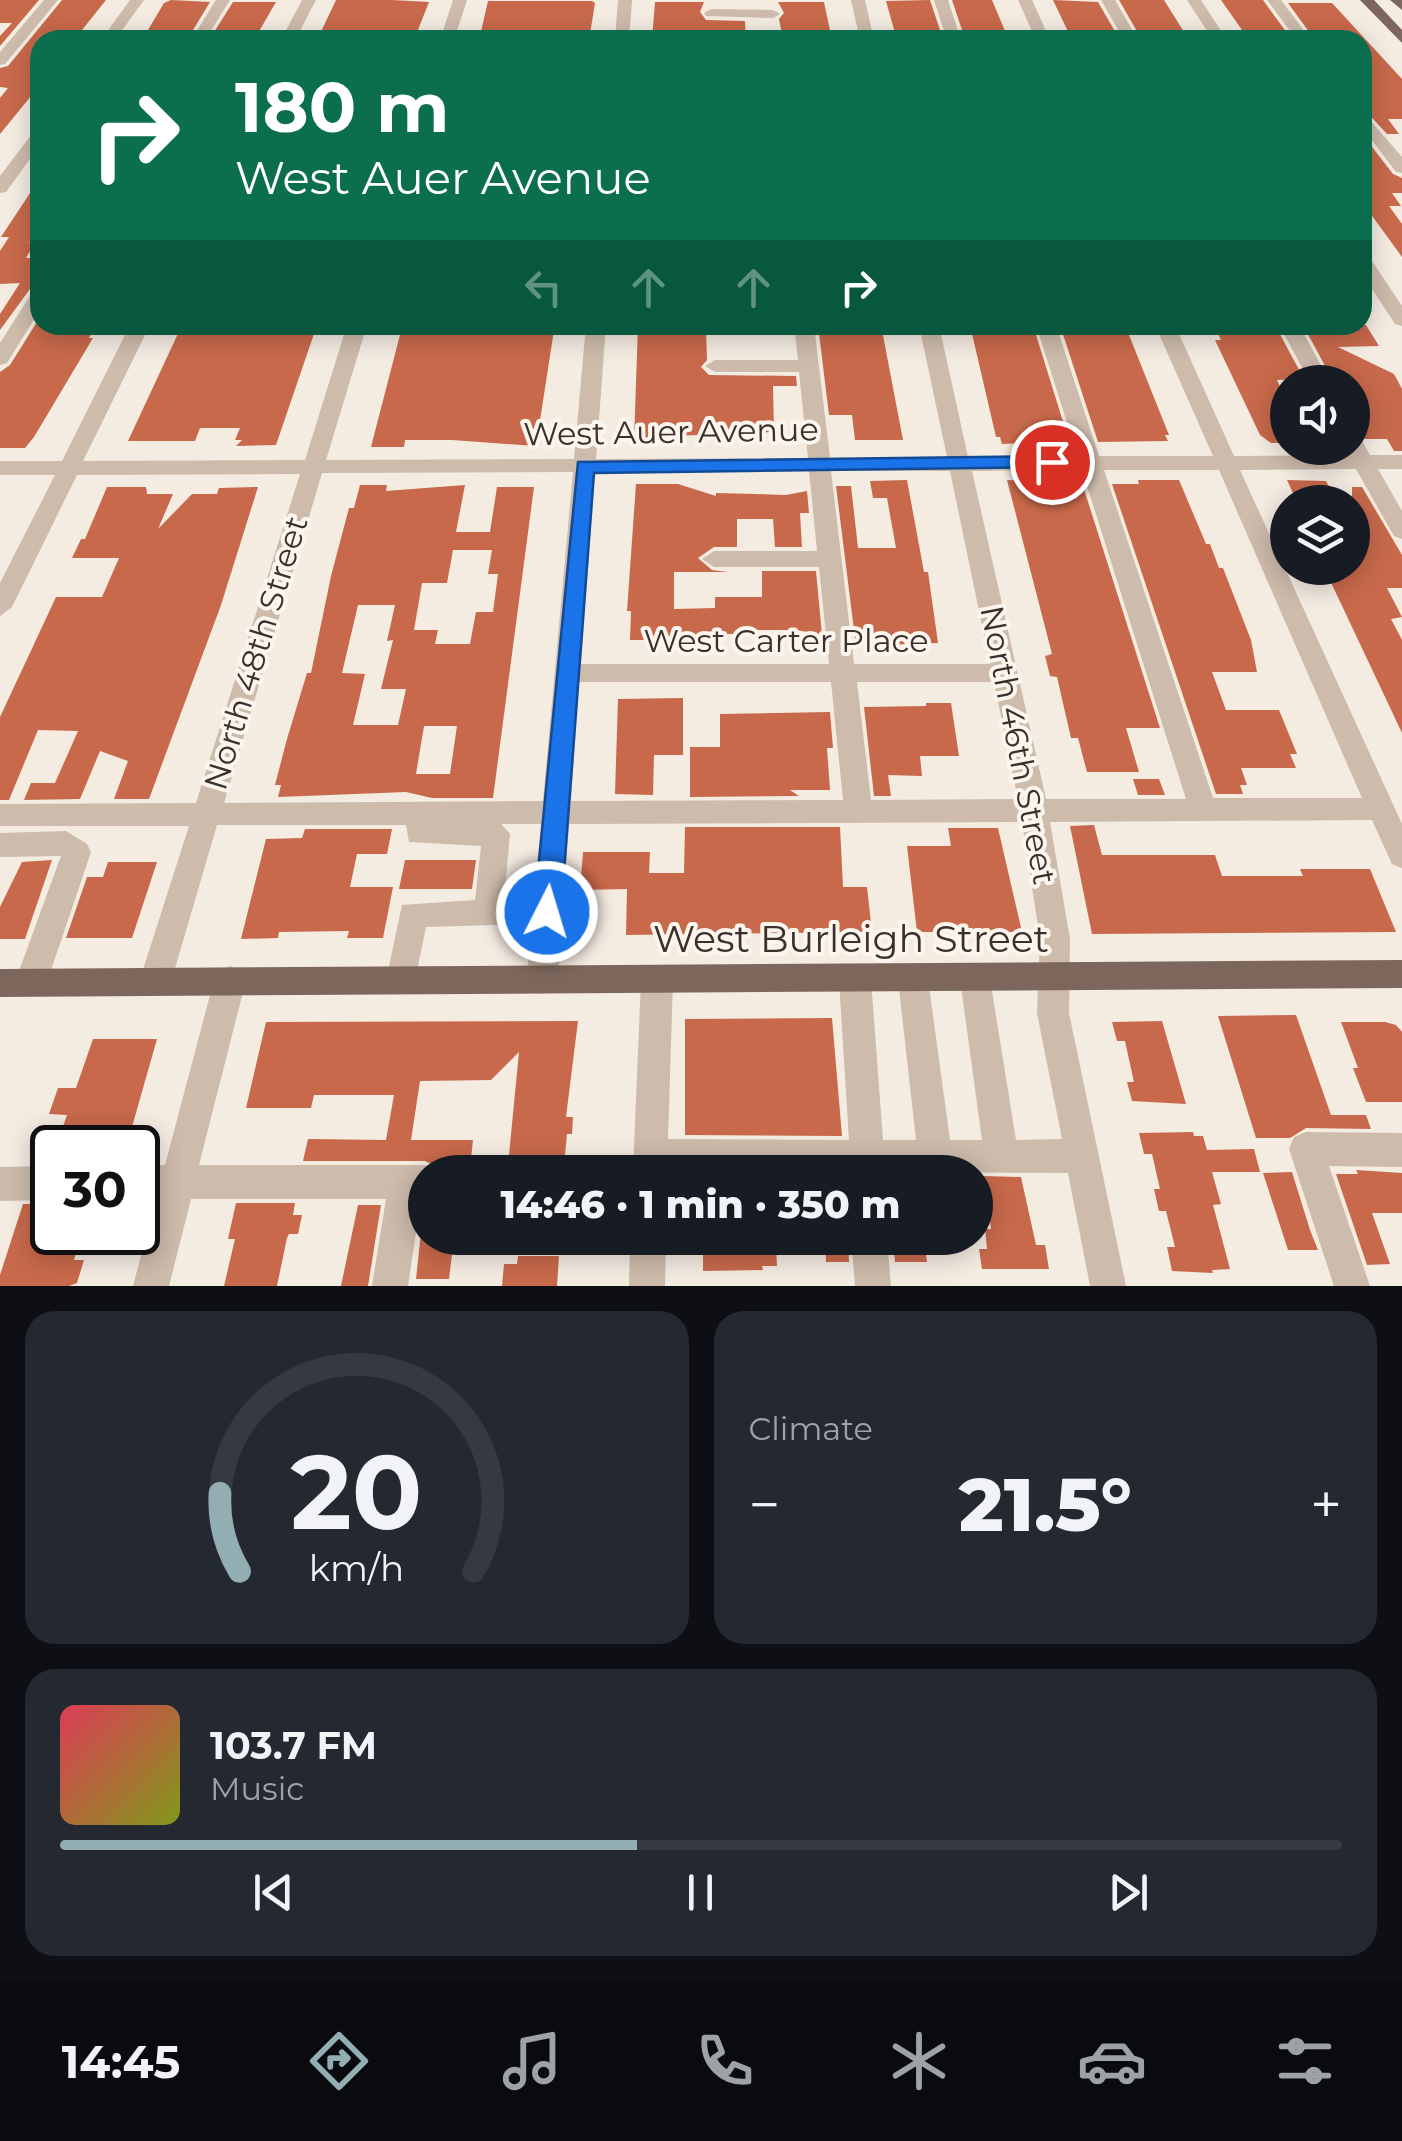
<!DOCTYPE html>
<meta charset="utf-8">
<style>
body{margin:0;font-family:Montserrat,sans-serif;background:#242831;color:#f1f3f6;height:100vh;display:flex;flex-direction:column;font-size:38px;white-space:nowrap}
*{box-sizing:border-box;margin:0}
p{font-size:32px;color:#9ea1a6}
.icon{flex:none;width:55px;height:55px;fill:none;stroke:currentColor;stroke-width:2;stroke-linecap:round;stroke-linejoin:round}
.map{position:relative;height:1286px;overflow:hidden}
.side{display:flex;flex-direction:column;gap:25px;padding:25px;background:#0d0f14;flex:1}
.side>*{flex:none}
.banner{position:absolute;left:30px;top:30px;width:1342px;height:305px;border-radius:30px;box-shadow:0 5px 25px #0003;background:#0b6e4f;color:#fff;overflow:hidden}
.fabs{position:absolute;left:1270px;top:365px;display:grid;gap:20px}
.fabs a{display:grid;place-items:center;width:100px;height:100px;border-radius:50%;background:#171b24;box-shadow:0 5px 25px #0003;font-size:50px}
.speed{position:absolute;left:30px;top:1125px;display:flex;gap:20px;font-size:50px;font-weight:700;text-align:center}
.speed>*{display:grid;place-content:center;width:130px;height:130px;border-radius:50%;background:#171b24;box-shadow:0 5px 25px #0003;line-height:1}
.speed .limit{border:5px solid #111;border-radius:15px;background:#fff;color:#111}
.pin{position:absolute;display:grid;place-items:center;width:85px;height:85px;color:#fff;margin:-42px;border:5px solid #fff;border-radius:50%;box-shadow:0 2px 10px #0007}
.me{position:absolute;width:110px;margin:-55px;rotate:5deg;stroke-linejoin:round;filter:drop-shadow(0 0 8px #0008)}
.turn{display:flex;align-items:center;gap:35px;height:210px;padding:0 40px;font-size:45px}
.turn .icon{width:130px;height:130px;stroke-width:2.5}
.turn b{display:block;font-size:70px;line-height:85px}
.lanes{display:flex;align-items:center;height:95px;padding:0 40px;background:#0003;justify-content:center;gap:50px;direction:ltr}
.lanes .off{opacity:.35}
.big{font-size:75px;font-weight:800;line-height:1.1}
.side .card{flex:1;display:flex;flex-direction:column;justify-content:center;gap:15px;min-width:0;padding:0 35px;border-radius:30px;background:#242831}
.side .dial{align-items:center;gap:0}
.dial svg{height:260px;overflow:visible;fill:none;stroke:#363941;stroke-width:7;stroke-linecap:round;text-anchor:middle}
.dial text{fill:#f1f3f6;stroke:none}
.song{display:flex;align-items:center;gap:30px}
.cover{width:120px;height:120px;border-radius:15px;background:linear-gradient(135deg,hsl(350 70% 55%),hsl(70 70% 35%))}
.played{height:10px;border-radius:5px;background:linear-gradient(90deg,#92aeb2 45%,#363941 45%)}
.keys{display:flex;justify-content:space-around;direction:ltr}
.heat{display:flex;justify-content:space-between;align-items:center;font-size:55px;direction:ltr}
.side .tiles{flex:1;display:grid;gap:25px;grid-template-columns:1fr 1fr}
.card:last-child{grid-column:span 2}
.trip{position:absolute;left:408px;top:1155px;width:585px;height:100px;border-radius:50px;background:#171b24;box-shadow:0 5px 25px #0003;font-weight:800;line-height:100px;text-align:center}
.dock{display:flex;height:160px;justify-content:space-around;align-items:center;background:#090b0e;color:#9ea1a6}
.dock .icon{width:70px;height:70px}
.dock .active{color:#92aeb2}
.dock b{font-size:45px;color:#f1f3f6}
.map>svg:first-child{display:block}
</style>
<div class="map">
<svg width="1402" height="1286" viewBox="0 0 1402 1286">
<rect width="100%" height="100%" fill="#f4ebe1"/>
<path fill="#c8694b" fill-rule="evenodd" d="M0 0H39L0 46V36L12 23H0Z
M62 0H106L74 40H40V85L0 134V98L8 88 0 87V68L8 66Z
M171 0 210 2 187 40H142L164 3Z
M336 0H392L429 2 414 40H395L396 36 317 40Z
M930 0 943 39 897 40 886 1Z
M952 0H992L1008 38 965 39Z
M1053 0 1098 2 1120 40H1072Z
M1119 0H1164L1189 40H1142Z
M1221 0H1263L1292 40H1249Z
M488 1H592L595 3 589 40 480 36Z
M233 2H276L254 40H209Z
M655 2H704L700 12 706 20 745 21 746 40H652Z
M778 2H824L832 40H814L812 34H782L779 19 784 13Z
M1288 3H1332L1402 79V119H1388L1399 134H1387L1362 107V40H1315Z
M1362 134 1393 174 1402 178V193H1392L1401 206H1389L1402 224V257L1362 202Z
M40 178V225L29 243H35L26 258H37L40 254V286L30 289 0 330V314L20 283 0 284V251L9 237H1Z
M40 317V325H96L89 338H93L34 437 25 448H0V372L10 365Z
M182 325 242 326 240 330H286L288 325H317L276 445 236 446 242 440H235L240 428H200L195 441H128Z
M522 325H553L554 330 536 446 452 440H405L404 447H371L402 327 475 326 474 332H521Z
M638 325 706 326 707 360 701 367 709 375 796 376 797 386H773L774 432 673 436V446L663 441H634Z
M818 325H881L903 440H855L852 415H829Z
M970 325H1033L1069 441 1002 444 1000 437H996Z
M1060 325H1125L1169 435H1165L1168 441 1098 442Z
M1214 325H1275L1304 379 1277 380 1288 404V443H1271L1260 435 1215 340H1221Z
M1303 325H1366L1379 346 1338 347 1394 374 1402 389V451H1394L1387 439H1365L1356 433 1352 427V376L1331 377Z
M907 480 924 572H928L938 643 856 646 836 486H851L858 548H896L887 498H873L870 481Z
M1007 480 1082 483 1160 728H1126L1139 772H1087L1078 738H1071L1057 677 1050 676 1045 656 1052 654Z
M1138 480H1179L1206 544H1210L1219 568H1223L1251 640 1257 672H1212L1226 710H1279L1297 754H1290L1296 768H1241L1247 785H1240L1243 794H1216L1112 484H1139Z
M1287 480 1326 481 1337 502H1297Z
M636 484H678L716 496V493L786 495 807 491 809 513H800L802 547H775L773 519H737V547H714L698 558 712 570 728 572H674V609L715 608V597H762V571H816L822 635 797 630H738V634H711L712 647H690V640H630L631 611H627Z
M360 485H387L386 491 465 485 456 532H490L497 487H534L493 798H432L406 792 278 797 281 785H275L287 739 307 673H311L331 576 349 508H354ZM453 550H492L488 574H498L493 612H476L470 644H435L438 630H414L422 583H447ZM358 605H395L387 641 393 640 381 689H406L398 725H353L365 674 342 673ZM424 726H457L450 774H416Z
M107 487H146L147 494H173L158 529 192 494H217L219 488 258 487 221 605 149 799H114L128 761 100 751 80 799 24 800 31 783H55L78 731 38 730 9 800H0V717L56 597H102L119 558H72L81 539H85Z
M1352 487H1362L1402 555V588H1387L1402 617 1391 619 1402 640V733L1327 574H1333L1330 568H1352Z
M683 698V755H654L653 795 615 794 618 699Z
M926 703H951L959 756H920L922 776 888 775 891 796H874L864 707 926 706Z
M830 712 833 748H827L830 790H790L799 796 690 797V747H720V714Z
M1133 779H1159L1165 795H1138Z
M1094 825 1102 855H1215L1222 876H1303L1300 869H1370L1396 932 1092 934 1070 826Z
M685 827H840L843 887H867L872 932 626 935 627 889 580 890 583 852H650L649 873H684Z
M948 828H998L1022 932H917L907 846H951Z
M305 829H392L387 854H357L350 887H393L383 938H347L349 931 279 932 278 938 241 939 266 839 302 838Z
M52 860 25 939H0V907L22 862Z
M405 860H476L472 889H399Z
M108 862H157L132 938H66L87 877H103Z
M1296 1015 1331 1115H1366L1371 1129 1306 1128 1290 1138H1256L1218 1016Z
M832 1018 842 1136 685 1135V1019Z
M578 1021 566 1117H573L572 1134H567L565 1155H509L519 1052 491 1080 420 1081 411 1140H473L470 1168H439L425 1161H303L308 1139 386 1140 394 1095H314L311 1108H246L266 1022Z
M1162 1021 1186 1104 1132 1101 1127 1082H1134L1125 1041H1117L1112 1022Z
M1341 1022H1385L1396 1025 1402 1032V1102H1366L1353 1068H1358Z
M93 1039H157L126 1148H62L67 1132H61L67 1115 49 1114 58 1088H76Z
M1193 1132 1194 1136H1203L1207 1150 1254 1149 1260 1172H1212L1221 1204 1213 1205 1230 1269 1212 1270 1213 1273 1172 1271 1167 1247H1175L1166 1211H1159L1154 1189H1160L1152 1154H1144L1139 1133Z
M1356 1170 1402 1173V1213H1372L1390 1264 1367 1265 1336 1174H1358Z
M1292 1172 1310 1230 1318 1250H1288L1263 1173Z
M984 1176 1021 1177 1036 1245H1045L1049 1269H982L979 1249H987L985 1229H991Z
M236 1203H295L293 1215H302L298 1234H289L287 1238 277 1286H224L235 1239H228Z
M23 1204H52V1232H82L74 1260H84L77 1283 69 1286H0V1275Z
M424 1204 425 1238H454L449 1279H416Z
M358 1205H381L368 1286H341Z
M710 1238H762V1245H776L777 1266H762L763 1270 703 1271V1247L710 1246Z
M825 1238H848L849 1262H826Z
M893 1238H924L927 1262H895Z
M518 1256H559L557 1286H502L504 1264H517Z"/>
<g fill="none" stroke-linecap="round" stroke-linejoin="round">
<path fill="#cdbbac" fill-rule="evenodd" d="M44 0H58L5 64 0 65V52Z
M130 0H144L115 40H101Z
M216 0H230L205 40H191Z
M302 0H316L295 40H281Z
M453 0H467L454 40H440Z
M618 0H632L629 40H615Z
M851 0H865L874 40H860Z
M934 0H948L961 40H947Z
M1018 0H1032L1050 40H1036Z
M1101 0H1115L1138 40H1124Z
M1187 0H1201L1227 40H1213Z
M1267 0H1281L1311 40H1297Z
M711 9 773 10 780 14 773 18 706 16 704 13Z
M1362 111 1402 157V173L1396 172 1362 127Z
M40 129V145L6 192 0 193V176L34 131Z
M1362 254 1368 255 1402 306V326L1395 324 1362 274Z
M40 289V310L7 363 0 365V343L33 291Z
M130 325H150L83 461 305 460 347 325H367L326 460 574 459 586 325H606L596 459 808 458 799 372H715L705 366 715 360H798L794 325H814L830 458 947 457 919 325H939L968 457H1078L1036 325H1056L1099 456H1213L1155 325H1175L1234 456 1349 455 1344 448H1352V436L1360 437 1370 455H1402V469H1378L1402 511V539L1394 536 1356 469 1240 470 1402 824V868L1392 864 1372 820 1050 822 1070 939 1069 1013 1126 1286H1090L1068 1173 633 1171 641 981 646 971 657 967 668 971 673 981 668 1139 849 1140 839 980 844 970 855 966 866 970 871 980 883 1140H916L898 979 902 969 913 965 924 969 928 979 950 1140H982L960 979 964 969 975 965 986 969 990 979 1016 1140 1062 1139 1037 1013 1040 939 1022 822 569 824 558 980 553 990 542 994 531 990 526 980 532 924 426 927 413 990 402 994 391 990 386 980 402 905 475 900 481 846 409 842 406 825H217L171 982 166 992 155 996 144 992 139 982 189 826H0V804L196 803 300 474 77 475 12 607 0 616V583L55 475H0V461H62ZM1082 470 1186 799H1046L972 471ZM1104 470H1219L1362 798H1213ZM809 471 817 551H714L702 559 714 567H819L829 664H581L595 472ZM831 471H950L990 664H854ZM573 472 543 801 224 803 322 473ZM579 682H831L843 800 571 801ZM857 682H994L1018 799 871 800ZM501 824H541L534 899H504L510 834Z
M1279 325H1299L1330 382H1310Z
M66 831 87 844 91 852 47 982 42 992 31 996 20 992 15 982 61 856 0 857V833Z
M230 966 241 970 246 980 199 1165H425L437 1170 425 1172V1199H421L408 1286H372L386 1199H191L169 1286H133L156 1199H138V1165H165L214 980 219 970Z
M1306 1132 1402 1133V1167L1329 1166 1370 1286H1334L1289 1149 1294 1137Z
M52 1166V1200L0 1201V1167Z
M630 1238H666L665 1286H629Z
M851 1238H887L891 1286H855Z"/>
<path fill="#7d675c" fill-rule="evenodd" d="M1360 0H1374L1402 30V43Z
M1390 0H1402V10Z
M1402 960V988L0 997V969Z"/>
</g>
<path fill="#1a73e8" stroke="#114b97" stroke-width="2.5" d="M1052 456 1062 462 1060 467 594 473 561 912 557 920 547 923 538 920 534 912 578 462Z"/>
<g text-anchor="middle" stroke-width="8" stroke-linejoin="round" paint-order="stroke">
<g font-size="32" fill="#3b302b" stroke="#fbf5ee">
<text transform="translate(671 432) rotate(-1)" y="11">West Auer Avenue</text>
<text x="786" y="652">West Carter Place</text>
<text transform="translate(256 653) rotate(-73)" y="11">North 48th Street</text>
<text transform="translate(1018 745) rotate(79)" y="11">North 46th Street</text>
</g>
<g font-size="38" fill="#3b302b" stroke="#fbf5ee">
<text x="851" y="952">West Burleigh Street</text>
</g>
</g>
</svg>
<div class="fabs">
<a><svg class="icon" aria-label="sound" viewBox="0 0 24 24"><path d="M4 9h4l5-4v14l-5-4H4zM17 9q2 3 0 6"/></svg></a>
<a><svg class="icon" aria-label="layers" viewBox="0 0 24 24"><path d="M12 4l9 5-9 5-9-5zM3 14l9 5 9-5"/></svg></a>
</div>
<div class="speed"><div class="limit">30</div></div>
<div class="pin" style="left:1052px;top:462px;background:#d93025"><svg class="icon" aria-label="arrive" viewBox="0 0 24 24"><path d="M6 21V4h12l-3 4 3 4H6"/></svg></div>
<svg class="me" style="left:547px;top:912px" viewBox="-20 -20 40 40"><circle r="17" fill="#1a73e8" stroke="#fff" stroke-width="3"/><path d="M0-11L8 9 0 5-8 9z" fill="#fff"/></svg>
<div class="trip">14:46 · 1 min · 350 m</div>
<div class="banner">
<div class="turn"><svg class="icon" aria-label="right" viewBox="0 0 24 24"><path d="M7 20v-9h11M14 6l5 5-5 5"/></svg><div><b>180 m</b>West Auer Avenue</div></div>
<div class="lanes"><svg class="icon off" aria-label="left" viewBox="0 0 24 24"><path d="M17 20v-9H6M10 6l-5 5 5 5"/></svg><svg class="icon off" aria-label="ahead" viewBox="0 0 24 24"><path d="M12 20V5M6 11l6-6 6 6"/></svg><svg class="icon off" aria-label="ahead" viewBox="0 0 24 24"><path d="M12 20V5M6 11l6-6 6 6"/></svg><svg class="icon" aria-label="right" viewBox="0 0 24 24"><path d="M7 20v-9h11M14 6l5 5-5 5"/></svg></div>
</div>
</div>
<section class="side">
<div class="tiles">
<div class="card dial"><svg viewBox="0 0 100 80">
<path d="M14 69A42 42 0 1 1 86 69"/>
<path d="M14 69A42 42 0 0 1 8 45" stroke="#92aeb2"/>
<text x="50" y="56" font-size="32" font-weight="700">20</text>
<text x="50" y="72" font-size="11">km/h</text>
</svg></div>
<div class="card"><p>Climate</p>
<div class="heat"><a>−</a><b class="big">21.5°</b><a>+</a></div>
</div>
<div class="card">
<div class="song"><i class="cover"></i><div><b>103.7 FM</b><p>Music</p></div></div>
<div class="played"></div>
<div class="keys"><svg class="icon" aria-label="previous" viewBox="0 0 24 24"><path d="M18 5L8 12l10 7zM5 5v14"/></svg><svg class="icon" aria-label="pause" viewBox="0 0 24 24"><path d="M8 5v14M16 5v14"/></svg><svg class="icon" aria-label="next" viewBox="0 0 24 24"><path d="M6 5l10 7-10 7zM19 5v14"/></svg></div>
</div>
</div>
</section>
<nav class="dock">
<b>14:45</b>
<svg class="icon active" aria-label="directions" viewBox="0 0 24 24"><path d="M12 3l9 9-9 9-9-9zM9 14v-3h6M13 9l2 2-2 2"/></svg>
<svg class="icon" aria-label="music" viewBox="0 0 24 24"><path d="M9 18V5l10-2v13"/><circle cx="6" cy="18" r="3"/><circle cx="16" cy="16" r="3"/></svg>
<svg class="icon" aria-label="phone" viewBox="0 0 24 24"><path d="M5 4h4l2 5-3 2q2 4 5 5l2-3 5 2v4C11 20 4 13 5 4z"/></svg>
<svg class="icon" aria-label="climate" viewBox="0 0 24 24"><path d="M12 3v18M4 7l16 10M4 17L20 7"/></svg>
<svg class="icon" aria-label="car" viewBox="0 0 24 24"><path d="M5 17H2v-5l4-1 3-4h7l3 4 3 1v5h-3M9 17h6M6 11h13"/><circle cx="7" cy="17" r="2"/><circle cx="17" cy="17" r="2"/></svg>
<svg class="icon" aria-label="filters" viewBox="0 0 24 24"><path d="M4 7h16M4 17h16"/><circle cx="9" cy="7" r="2"/><circle cx="15" cy="17" r="2"/></svg>
</nav>
